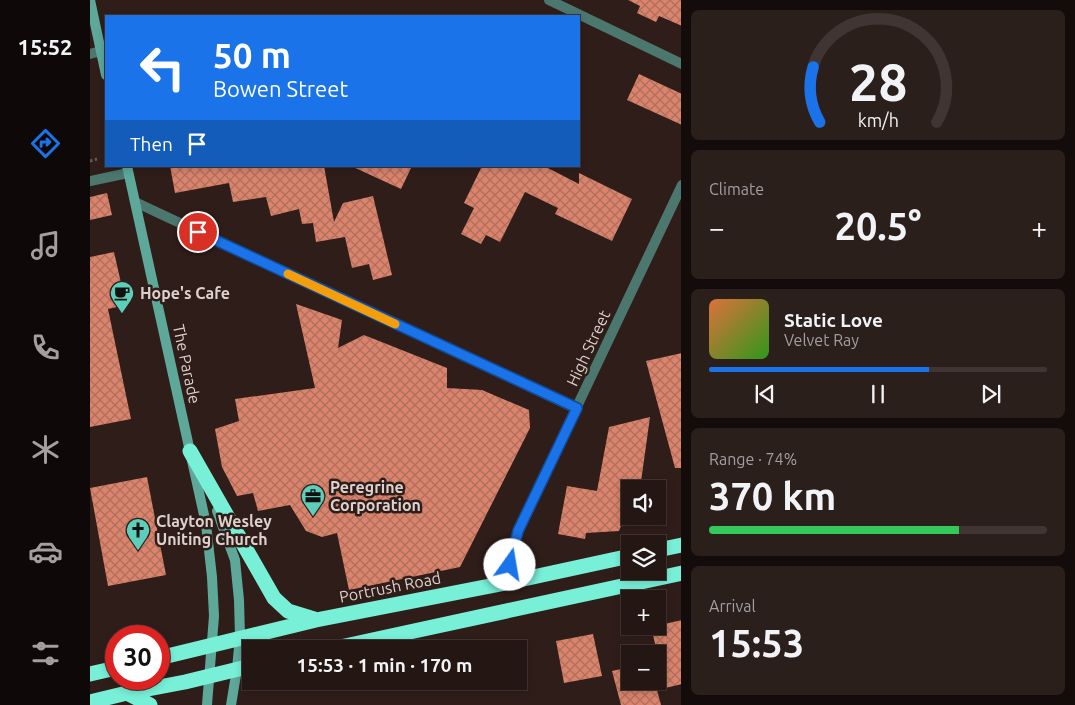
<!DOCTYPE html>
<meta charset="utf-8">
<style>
body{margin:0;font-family:Ubuntu,sans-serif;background:#2b1f1c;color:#f1f3f6;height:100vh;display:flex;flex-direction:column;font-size:19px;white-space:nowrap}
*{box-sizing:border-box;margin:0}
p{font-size:16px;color:#a39fa0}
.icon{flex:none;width:28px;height:28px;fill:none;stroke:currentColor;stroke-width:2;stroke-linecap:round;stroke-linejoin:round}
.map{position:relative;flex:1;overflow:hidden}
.details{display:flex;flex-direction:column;gap:10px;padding:10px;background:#130c0a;width:394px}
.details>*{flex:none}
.top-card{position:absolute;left:15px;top:15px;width:475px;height:152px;border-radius:0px;box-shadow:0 2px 8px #0003,0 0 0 1px #403533;background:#1a73e8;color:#fff;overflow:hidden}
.fabs{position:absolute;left:531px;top:480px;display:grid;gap:10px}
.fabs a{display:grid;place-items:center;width:45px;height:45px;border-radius:0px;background:#231613;box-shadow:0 2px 8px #0003,0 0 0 1px #403533;font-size:25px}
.speed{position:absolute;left:15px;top:625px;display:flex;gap:10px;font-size:25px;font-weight:700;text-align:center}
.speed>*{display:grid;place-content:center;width:65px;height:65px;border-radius:50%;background:#231613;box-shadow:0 2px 8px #0003,0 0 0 1px #403533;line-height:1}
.speed .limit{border:8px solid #d22;background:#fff;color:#111}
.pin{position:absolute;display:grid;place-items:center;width:42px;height:42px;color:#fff;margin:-21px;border:2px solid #fff;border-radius:50%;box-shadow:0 1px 5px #0007}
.me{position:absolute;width:55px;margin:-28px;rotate:13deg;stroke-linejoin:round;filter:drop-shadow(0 0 4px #0008)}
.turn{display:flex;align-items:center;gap:18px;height:105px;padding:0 25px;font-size:22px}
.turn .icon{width:65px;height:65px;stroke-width:2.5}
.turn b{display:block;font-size:35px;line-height:42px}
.then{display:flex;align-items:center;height:48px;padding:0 25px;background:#0003;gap:10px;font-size:19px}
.big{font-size:38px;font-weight:700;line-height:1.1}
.details .card{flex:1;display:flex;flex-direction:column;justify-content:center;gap:8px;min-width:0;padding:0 18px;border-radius:8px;background:#2b1f1c}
.details .dial{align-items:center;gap:0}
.dial svg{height:130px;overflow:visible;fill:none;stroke:#403533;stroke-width:7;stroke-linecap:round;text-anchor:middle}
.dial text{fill:#f1f3f6;stroke:none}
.song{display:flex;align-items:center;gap:15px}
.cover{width:60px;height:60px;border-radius:8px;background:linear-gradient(135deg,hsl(20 70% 55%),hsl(110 70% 35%))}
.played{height:5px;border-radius:2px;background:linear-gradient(90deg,#1a73e8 65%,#403533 65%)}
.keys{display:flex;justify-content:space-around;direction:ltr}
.heat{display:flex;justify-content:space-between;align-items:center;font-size:28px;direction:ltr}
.charge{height:8px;border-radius:4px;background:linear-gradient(90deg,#34c759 74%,#403533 0)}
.trip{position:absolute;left:152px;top:640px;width:285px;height:50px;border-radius:0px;background:#231613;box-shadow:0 2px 8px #0003,0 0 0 1px #403533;font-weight:700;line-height:50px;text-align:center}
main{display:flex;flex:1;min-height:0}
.menu{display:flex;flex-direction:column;width:90px;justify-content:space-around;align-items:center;background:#0e0908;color:#a39fa0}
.menu .icon{width:35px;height:35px}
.menu .active{color:#1a73e8}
.menu b{font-size:22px;color:#f1f3f6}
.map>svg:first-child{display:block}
</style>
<main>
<nav class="menu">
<b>15:52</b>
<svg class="icon active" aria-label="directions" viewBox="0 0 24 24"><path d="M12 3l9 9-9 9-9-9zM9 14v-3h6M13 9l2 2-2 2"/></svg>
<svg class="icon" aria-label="music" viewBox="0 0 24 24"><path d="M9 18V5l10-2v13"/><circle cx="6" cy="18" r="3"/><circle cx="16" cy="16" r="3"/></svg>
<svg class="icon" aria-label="phone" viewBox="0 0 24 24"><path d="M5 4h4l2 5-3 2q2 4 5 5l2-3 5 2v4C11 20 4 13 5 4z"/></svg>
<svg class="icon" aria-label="climate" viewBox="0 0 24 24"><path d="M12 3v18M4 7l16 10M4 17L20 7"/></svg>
<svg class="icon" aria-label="car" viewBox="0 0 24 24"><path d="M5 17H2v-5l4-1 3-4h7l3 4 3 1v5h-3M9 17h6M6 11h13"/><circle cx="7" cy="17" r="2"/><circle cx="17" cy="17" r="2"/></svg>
<svg class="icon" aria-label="filters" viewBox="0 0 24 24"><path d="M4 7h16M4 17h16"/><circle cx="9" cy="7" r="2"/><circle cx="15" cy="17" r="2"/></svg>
</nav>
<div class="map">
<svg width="592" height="705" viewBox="0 0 592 705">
<defs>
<pattern id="building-cross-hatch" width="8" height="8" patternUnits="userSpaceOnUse" patternTransform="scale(1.25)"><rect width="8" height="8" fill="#db836b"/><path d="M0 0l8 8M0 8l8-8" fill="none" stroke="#ad6f5e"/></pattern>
</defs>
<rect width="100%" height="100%" fill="#2f1d19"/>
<path fill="url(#building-cross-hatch)" d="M538 0H592V26L569 16 566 22 547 13 550 6Z
M549 74 592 94V125L537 100Z
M80 166H234L244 222 253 203 283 196 302 275 283 280 279 264 262 268 255 237 226 242 223 223 212 224 209 209 181 216 176 197 143 202 139 183 85 193Z
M261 166H322L311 189Z
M392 166H454L489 184V173L542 199 522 241 465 214 468 208 435 192 410 242 396 235 391 244 371 234 384 208 374 203Z
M17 193 22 215 0 220V197Z
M24 252 36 305 18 309 41 419 0 427V257Z
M206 304 252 320 248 348 274 335 357 368V388L392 390 439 410 440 428 370 567 259 590 247 533 232 537 216 531 200 505 168 511 163 493 147 496 132 467 125 429 149 421 145 399 225 388Z
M592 353V468H585L556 361Z
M560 417 550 489H540V516H545V519L534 518 529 531 496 533 495 539 468 534 477 486 507 491 519 427Z
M57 477 76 575 18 586 0 488Z
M592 620V684L567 690 571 705H531L522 671 540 667V681H568L569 660 561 627Z
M503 634 512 676 474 683 466 641Z"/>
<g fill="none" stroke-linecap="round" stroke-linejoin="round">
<path stroke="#695955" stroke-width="3" stroke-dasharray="2.5 2.5" stroke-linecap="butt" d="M0 161 7 159"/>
<path stroke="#4b776e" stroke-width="10" d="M0 54 11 51"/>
<path stroke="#4b776e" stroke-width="10" d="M459 0 592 64
M0 181 38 173
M45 202 487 409
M420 582 421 559 428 531 592 185"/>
<path stroke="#5ea899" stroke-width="10" d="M0 0 16 75
M37 166 116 524 122 577 124 616 117 705
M127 511 145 560 149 600 150 637 147 669 141 705"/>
<path stroke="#78f0d8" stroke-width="15" d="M100 451 184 598 198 611 224 619
M568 550 592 545
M241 649 592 573
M69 658 226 620 420 582 540 556
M0 674 26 668
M37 693 60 705
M0 702 37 693 95 682 161 666"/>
</g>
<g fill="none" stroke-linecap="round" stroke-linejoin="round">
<g stroke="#114b97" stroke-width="12">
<path id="route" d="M108 232 487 408 428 531 420 565"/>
</g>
<use href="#route" stroke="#1a73e8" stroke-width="9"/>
<path stroke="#f59e0b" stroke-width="9" d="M198 274 305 324"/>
</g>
<defs>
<g id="cafe-pin" transform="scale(1.25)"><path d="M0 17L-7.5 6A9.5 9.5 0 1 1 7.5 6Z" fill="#5dceb9" stroke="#2f1d19"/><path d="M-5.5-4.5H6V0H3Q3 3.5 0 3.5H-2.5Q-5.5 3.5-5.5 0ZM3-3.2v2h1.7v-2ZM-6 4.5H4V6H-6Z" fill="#111"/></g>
<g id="office-pin" transform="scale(1.25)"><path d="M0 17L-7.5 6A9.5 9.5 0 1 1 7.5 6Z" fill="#5dceb9" stroke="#2f1d19"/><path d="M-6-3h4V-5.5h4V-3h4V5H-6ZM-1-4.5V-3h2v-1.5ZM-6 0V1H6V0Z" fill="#111"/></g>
<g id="church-pin" transform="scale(1.25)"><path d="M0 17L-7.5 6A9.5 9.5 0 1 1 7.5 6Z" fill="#5dceb9" stroke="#2f1d19"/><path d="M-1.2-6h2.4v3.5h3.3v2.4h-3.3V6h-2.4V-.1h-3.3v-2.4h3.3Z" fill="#111"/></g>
</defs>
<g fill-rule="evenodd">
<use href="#cafe-pin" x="32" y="293"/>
<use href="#office-pin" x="223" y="496"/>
<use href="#church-pin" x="48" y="530"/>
</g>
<g text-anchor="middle" stroke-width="5" stroke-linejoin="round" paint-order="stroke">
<g font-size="16" font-weight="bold" fill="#ddd1cd" stroke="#2f1d19" text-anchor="start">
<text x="50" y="299">Hope's Cafe</text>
<text x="240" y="493">Peregrine<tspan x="240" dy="18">Corporation</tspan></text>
<text x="66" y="527">Clayton Wesley<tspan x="66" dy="18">Uniting Church</tspan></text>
</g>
<g font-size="16" fill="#ddd1cd" stroke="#2f1d19">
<text transform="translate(498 348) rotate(-65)" y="6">High Street</text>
<text transform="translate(97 364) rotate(78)" y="6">The Parade</text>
<text transform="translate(300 587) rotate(-11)" y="6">Portrush Road</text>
</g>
</g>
</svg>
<div class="fabs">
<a><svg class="icon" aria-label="sound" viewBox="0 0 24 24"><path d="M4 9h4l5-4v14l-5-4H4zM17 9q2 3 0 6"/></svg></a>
<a><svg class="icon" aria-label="layers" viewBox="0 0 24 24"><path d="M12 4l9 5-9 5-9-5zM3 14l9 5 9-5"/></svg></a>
<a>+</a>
<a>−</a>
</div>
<div class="speed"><div class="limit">30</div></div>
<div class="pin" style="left:108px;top:232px;background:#d93025"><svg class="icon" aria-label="arrive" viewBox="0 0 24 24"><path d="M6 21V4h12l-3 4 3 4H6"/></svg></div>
<svg class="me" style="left:420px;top:565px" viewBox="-20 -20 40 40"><circle r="19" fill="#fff"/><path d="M0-13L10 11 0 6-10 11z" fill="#1a73e8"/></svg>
<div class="trip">15:53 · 1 min · 170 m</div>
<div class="top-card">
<div class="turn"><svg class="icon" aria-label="left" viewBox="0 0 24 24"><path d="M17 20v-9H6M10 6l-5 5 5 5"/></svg><div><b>50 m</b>Bowen Street</div></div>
<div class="then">Then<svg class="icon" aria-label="arrive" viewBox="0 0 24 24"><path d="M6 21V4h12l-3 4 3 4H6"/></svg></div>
</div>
</div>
<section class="details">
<div class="card dial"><svg viewBox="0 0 100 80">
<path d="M14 69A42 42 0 1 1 86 69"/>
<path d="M14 69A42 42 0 0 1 10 35" stroke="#1a73e8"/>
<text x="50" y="56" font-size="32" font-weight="700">28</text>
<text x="50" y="72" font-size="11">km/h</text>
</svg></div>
<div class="card"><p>Climate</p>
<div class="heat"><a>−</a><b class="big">20.5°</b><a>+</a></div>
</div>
<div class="card">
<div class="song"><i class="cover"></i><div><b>Static Love</b><p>Velvet Ray</p></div></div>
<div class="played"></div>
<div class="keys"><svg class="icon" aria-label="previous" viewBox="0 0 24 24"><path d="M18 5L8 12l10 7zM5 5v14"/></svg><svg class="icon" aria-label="pause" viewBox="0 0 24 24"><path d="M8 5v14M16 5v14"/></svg><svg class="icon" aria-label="next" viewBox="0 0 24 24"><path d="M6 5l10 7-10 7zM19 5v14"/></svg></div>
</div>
<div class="card"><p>Range · 74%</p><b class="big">370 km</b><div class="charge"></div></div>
<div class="card"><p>Arrival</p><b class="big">15:53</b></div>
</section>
</main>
